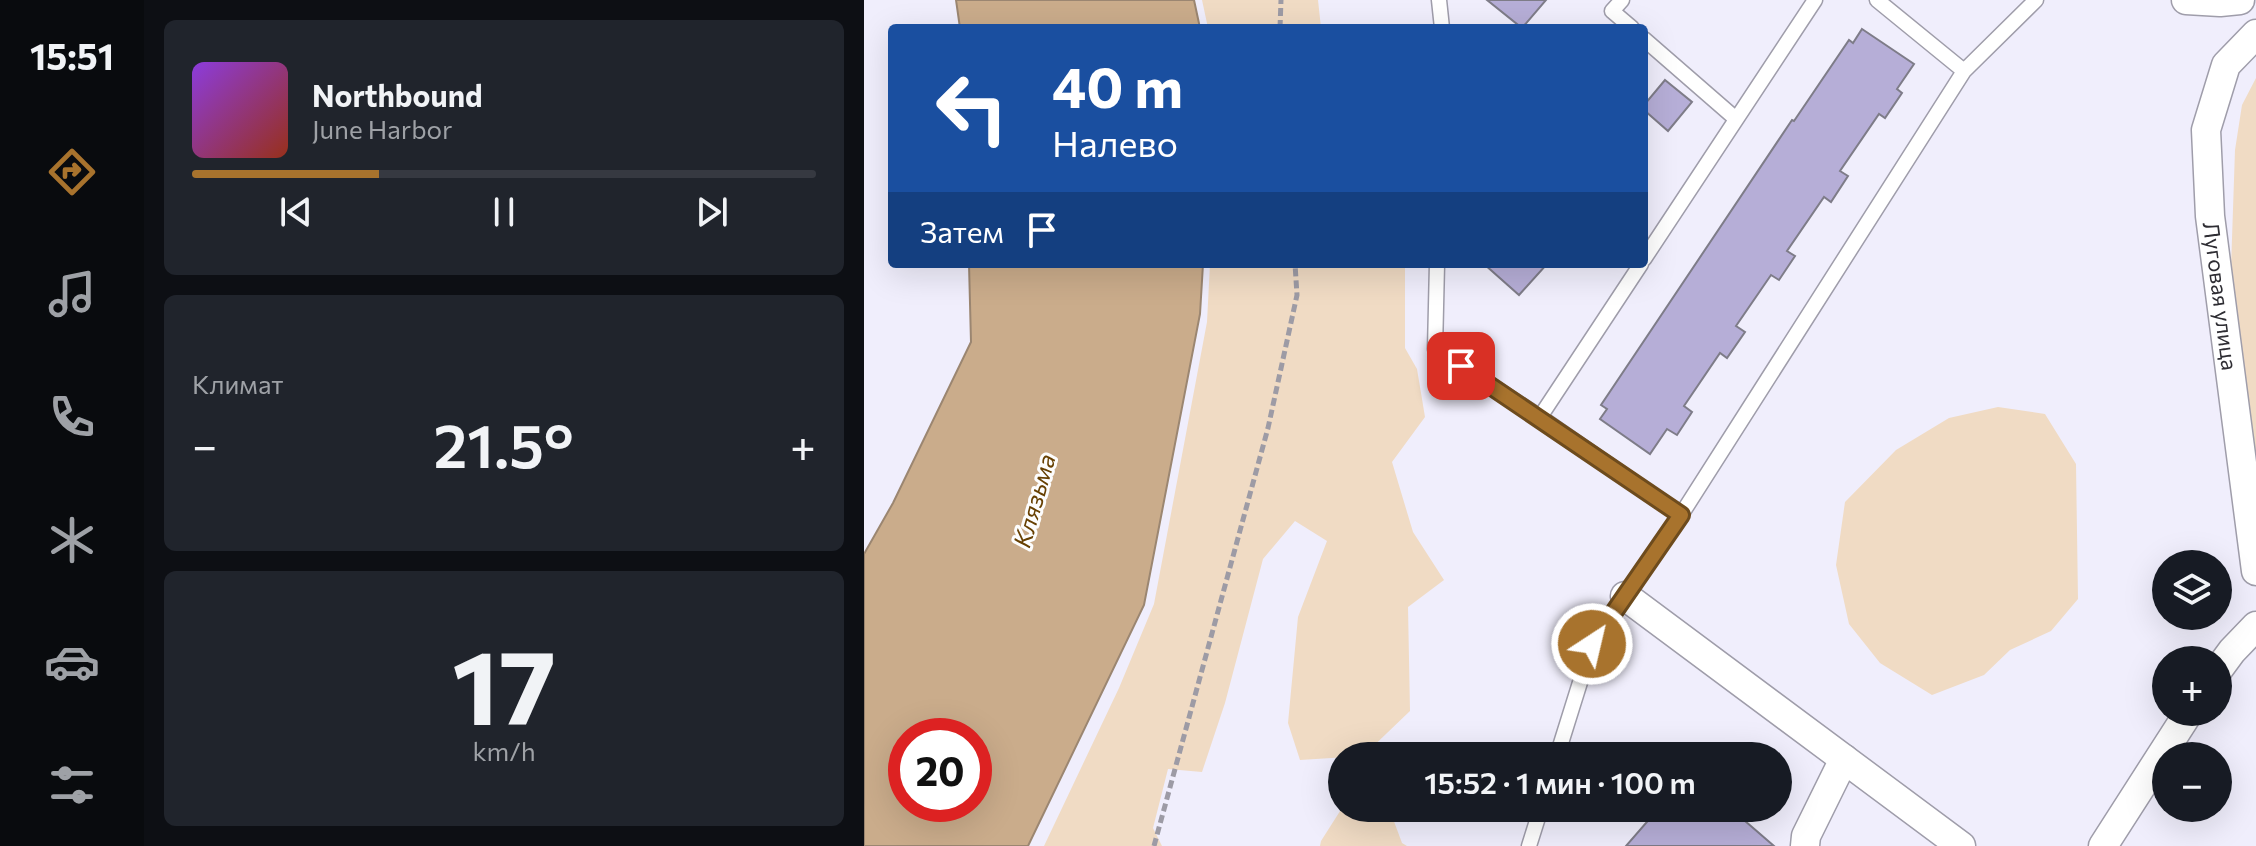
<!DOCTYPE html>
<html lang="ru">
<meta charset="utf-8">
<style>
body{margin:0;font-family:Commissioner,sans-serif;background:#20242c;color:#f1f3f6;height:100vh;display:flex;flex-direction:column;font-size:30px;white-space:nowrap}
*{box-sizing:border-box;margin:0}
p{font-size:26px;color:#9ea1a6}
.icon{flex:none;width:44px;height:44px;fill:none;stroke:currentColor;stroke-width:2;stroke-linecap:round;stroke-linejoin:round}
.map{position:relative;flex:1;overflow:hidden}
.details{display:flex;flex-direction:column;gap:20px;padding:20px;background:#0d0f14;width:720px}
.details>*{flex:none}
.guide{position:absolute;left:24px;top:24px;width:760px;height:244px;border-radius:8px;box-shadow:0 8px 32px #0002;background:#1a4fa0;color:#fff;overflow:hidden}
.controls{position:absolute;left:1288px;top:550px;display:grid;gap:16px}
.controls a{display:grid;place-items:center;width:80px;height:80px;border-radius:50%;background:#171b24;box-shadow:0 8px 32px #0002;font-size:40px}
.speed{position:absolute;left:24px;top:718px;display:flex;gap:16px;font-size:40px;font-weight:700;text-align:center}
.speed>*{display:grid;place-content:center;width:104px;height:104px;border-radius:50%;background:#171b24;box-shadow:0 8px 32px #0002;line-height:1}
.speed .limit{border:12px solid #d22;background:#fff;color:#111}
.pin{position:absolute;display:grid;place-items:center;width:68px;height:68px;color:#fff;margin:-34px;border-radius:16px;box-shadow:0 4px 12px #0006}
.me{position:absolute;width:88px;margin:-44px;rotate:35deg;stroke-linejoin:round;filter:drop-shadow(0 0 6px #0008)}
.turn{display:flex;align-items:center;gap:28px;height:168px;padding:0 32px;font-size:36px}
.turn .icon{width:104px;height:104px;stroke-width:2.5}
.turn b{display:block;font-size:56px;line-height:68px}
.then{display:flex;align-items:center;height:76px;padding:0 32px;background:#0003;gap:16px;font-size:30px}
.big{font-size:60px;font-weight:600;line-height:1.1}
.details .card{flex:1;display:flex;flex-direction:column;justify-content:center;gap:12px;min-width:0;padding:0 28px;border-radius:12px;background:#20242c}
.details .dial{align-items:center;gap:0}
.dial b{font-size:104px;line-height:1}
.song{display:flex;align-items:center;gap:24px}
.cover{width:96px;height:96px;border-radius:12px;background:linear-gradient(135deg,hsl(270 70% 55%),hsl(10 70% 35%))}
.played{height:8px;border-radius:4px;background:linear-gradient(90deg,#a8732d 30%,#363941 30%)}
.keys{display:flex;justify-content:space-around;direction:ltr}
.heat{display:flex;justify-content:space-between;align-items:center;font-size:44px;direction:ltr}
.trip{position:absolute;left:464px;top:742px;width:464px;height:80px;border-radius:40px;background:#171b24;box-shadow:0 8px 32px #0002;font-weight:600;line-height:80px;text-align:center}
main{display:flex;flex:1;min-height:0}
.menu{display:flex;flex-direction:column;width:144px;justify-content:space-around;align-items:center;background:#090b0e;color:#9ea1a6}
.menu .icon{width:56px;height:56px}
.menu .on{color:#a8732d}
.menu b{font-size:36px;color:#f1f3f6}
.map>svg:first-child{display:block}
</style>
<main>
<nav class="menu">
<b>15:51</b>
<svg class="icon on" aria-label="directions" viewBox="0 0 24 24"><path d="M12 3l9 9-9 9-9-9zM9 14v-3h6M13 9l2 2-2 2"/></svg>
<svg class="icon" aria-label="music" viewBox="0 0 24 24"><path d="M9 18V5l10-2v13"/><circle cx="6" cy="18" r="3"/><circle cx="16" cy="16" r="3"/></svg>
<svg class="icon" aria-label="phone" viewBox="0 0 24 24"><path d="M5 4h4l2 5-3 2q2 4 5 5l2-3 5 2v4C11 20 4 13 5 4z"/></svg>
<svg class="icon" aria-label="climate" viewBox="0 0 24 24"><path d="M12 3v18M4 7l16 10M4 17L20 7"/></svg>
<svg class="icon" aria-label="car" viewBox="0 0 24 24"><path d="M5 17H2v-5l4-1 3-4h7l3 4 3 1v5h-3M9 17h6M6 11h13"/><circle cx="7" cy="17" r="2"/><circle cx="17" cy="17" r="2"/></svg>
<svg class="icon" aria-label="filters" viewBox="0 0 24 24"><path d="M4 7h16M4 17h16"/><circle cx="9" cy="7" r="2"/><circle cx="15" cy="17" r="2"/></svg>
</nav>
<section class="details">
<div class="card">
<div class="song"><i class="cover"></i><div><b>Northbound</b><p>June Harbor</p></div></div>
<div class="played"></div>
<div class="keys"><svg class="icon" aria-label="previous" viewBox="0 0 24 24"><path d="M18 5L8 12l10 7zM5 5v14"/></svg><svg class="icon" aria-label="pause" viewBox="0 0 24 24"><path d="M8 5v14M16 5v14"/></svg><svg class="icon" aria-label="next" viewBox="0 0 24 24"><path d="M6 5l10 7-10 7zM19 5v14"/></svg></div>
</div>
<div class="card"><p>Климат</p>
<div class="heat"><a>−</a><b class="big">21.5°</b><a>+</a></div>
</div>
<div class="card dial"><b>17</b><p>km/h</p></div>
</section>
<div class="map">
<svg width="1392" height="846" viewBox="0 0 1392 846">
<rect width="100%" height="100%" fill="#f0eefc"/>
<path fill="#f0dbc4" d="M338 0H454L457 28H344Z
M1392 78V476L1367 268 1371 150 1378 105Z
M346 264H541V348L553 369 561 417 528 462 549 532 580 580 544 607 546 711 499 756 436 760 424 723 434 617 463 541 431 521 399 559 361 703 338 772 304 769 289 828 298 846H180L255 688 290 604 343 322Z
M1134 407 1181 414 1212 464 1214 599 1187 631 1146 650 1120 675 1068 695 1016 663 985 624 972 565 981 502 1032 450 1085 418Z
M478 808H525L538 843 543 846H456L457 841Z"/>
<path fill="#caac8b" stroke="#9b8671" stroke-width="2" fill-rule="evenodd" d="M92 0H330L336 28H96Z
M105 264H339L336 314 280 605 164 846H0V554L29 503 107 342ZM42 736H110V804H42Z"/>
<path fill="#b6aed7" stroke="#7e7c88" stroke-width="2" d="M623 0H682L658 28Z
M998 29 1050 64 1033 89 1038 93 1021 118 1015 114 976 171 984 176 967 202 960 197 923 251 931 256 915 280 907 275 872 326 881 332 863 358 856 353 820 406 828 412 813 435 803 429 786 454 736 419 743 409 737 405 928 120 930 121 985 40 989 43Z
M801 80 828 102 804 131 780 110V105Z
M620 264H683L655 295Z
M795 808H866L910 846H762Z"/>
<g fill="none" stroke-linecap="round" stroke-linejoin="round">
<g stroke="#9f9daa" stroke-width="17">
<path id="service" d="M575 0 578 28
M758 0 748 11 768 28
M1013 0 1100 71
M780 39 872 119
M780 259 951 0
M573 264 571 349 676 417
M777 264 676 417 817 515
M693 756 728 644 817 515 1100 71 1172 0
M665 846 677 808"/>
</g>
<g stroke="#9f9daa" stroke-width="31">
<g id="minor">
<path d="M1322 0 1356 2 1376 0"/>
<path id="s1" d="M1392 34 1362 65 1342 130 1346 216 1392 571"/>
<path d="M761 596 1097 846"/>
<path d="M1354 670 1368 651 1392 626"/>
<path d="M941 846 942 836 980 759"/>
<path d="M1239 846 1325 712"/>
</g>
</g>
<path stroke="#9d9ba5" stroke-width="5" stroke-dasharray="8 4" stroke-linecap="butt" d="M416 28 417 0
M290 846 404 428 433 295 431 264"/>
<use href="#service" stroke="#fff" stroke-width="14"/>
<use href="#minor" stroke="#fff" stroke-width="28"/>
</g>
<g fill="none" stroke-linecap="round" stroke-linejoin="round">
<g stroke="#6d4b1d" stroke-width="20">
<path id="route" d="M597 366 817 515 728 644"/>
</g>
<use href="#route" stroke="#a8732d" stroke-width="14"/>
</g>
<g text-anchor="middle" stroke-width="6" stroke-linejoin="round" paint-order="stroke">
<g font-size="22" fill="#2e2d33" stroke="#fdfdfd">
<text dy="8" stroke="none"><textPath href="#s1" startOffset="278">Луговая улица</textPath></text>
</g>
<g font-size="24" font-style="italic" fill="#674002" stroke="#fdfdfd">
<text transform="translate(171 501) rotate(-74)" y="8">Клязьма</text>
</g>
</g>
</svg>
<div class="controls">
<a><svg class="icon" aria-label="layers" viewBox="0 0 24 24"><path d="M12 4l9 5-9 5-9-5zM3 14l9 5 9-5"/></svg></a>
<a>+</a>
<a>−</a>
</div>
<div class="speed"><div class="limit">20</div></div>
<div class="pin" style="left:597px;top:366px;background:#d93025"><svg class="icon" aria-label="arrive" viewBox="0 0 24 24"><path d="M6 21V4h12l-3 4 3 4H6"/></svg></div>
<svg class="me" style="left:728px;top:644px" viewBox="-20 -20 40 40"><circle r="17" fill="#a8732d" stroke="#fff" stroke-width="3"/><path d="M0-11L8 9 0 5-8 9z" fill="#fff"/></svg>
<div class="trip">15:52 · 1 мин · 100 m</div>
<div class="guide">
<div class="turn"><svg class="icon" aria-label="left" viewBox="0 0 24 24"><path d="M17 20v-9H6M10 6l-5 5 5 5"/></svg><div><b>40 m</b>Налево</div></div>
<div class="then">Затем<svg class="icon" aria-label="arrive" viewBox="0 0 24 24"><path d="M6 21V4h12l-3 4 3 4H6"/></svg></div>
</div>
</div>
</main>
